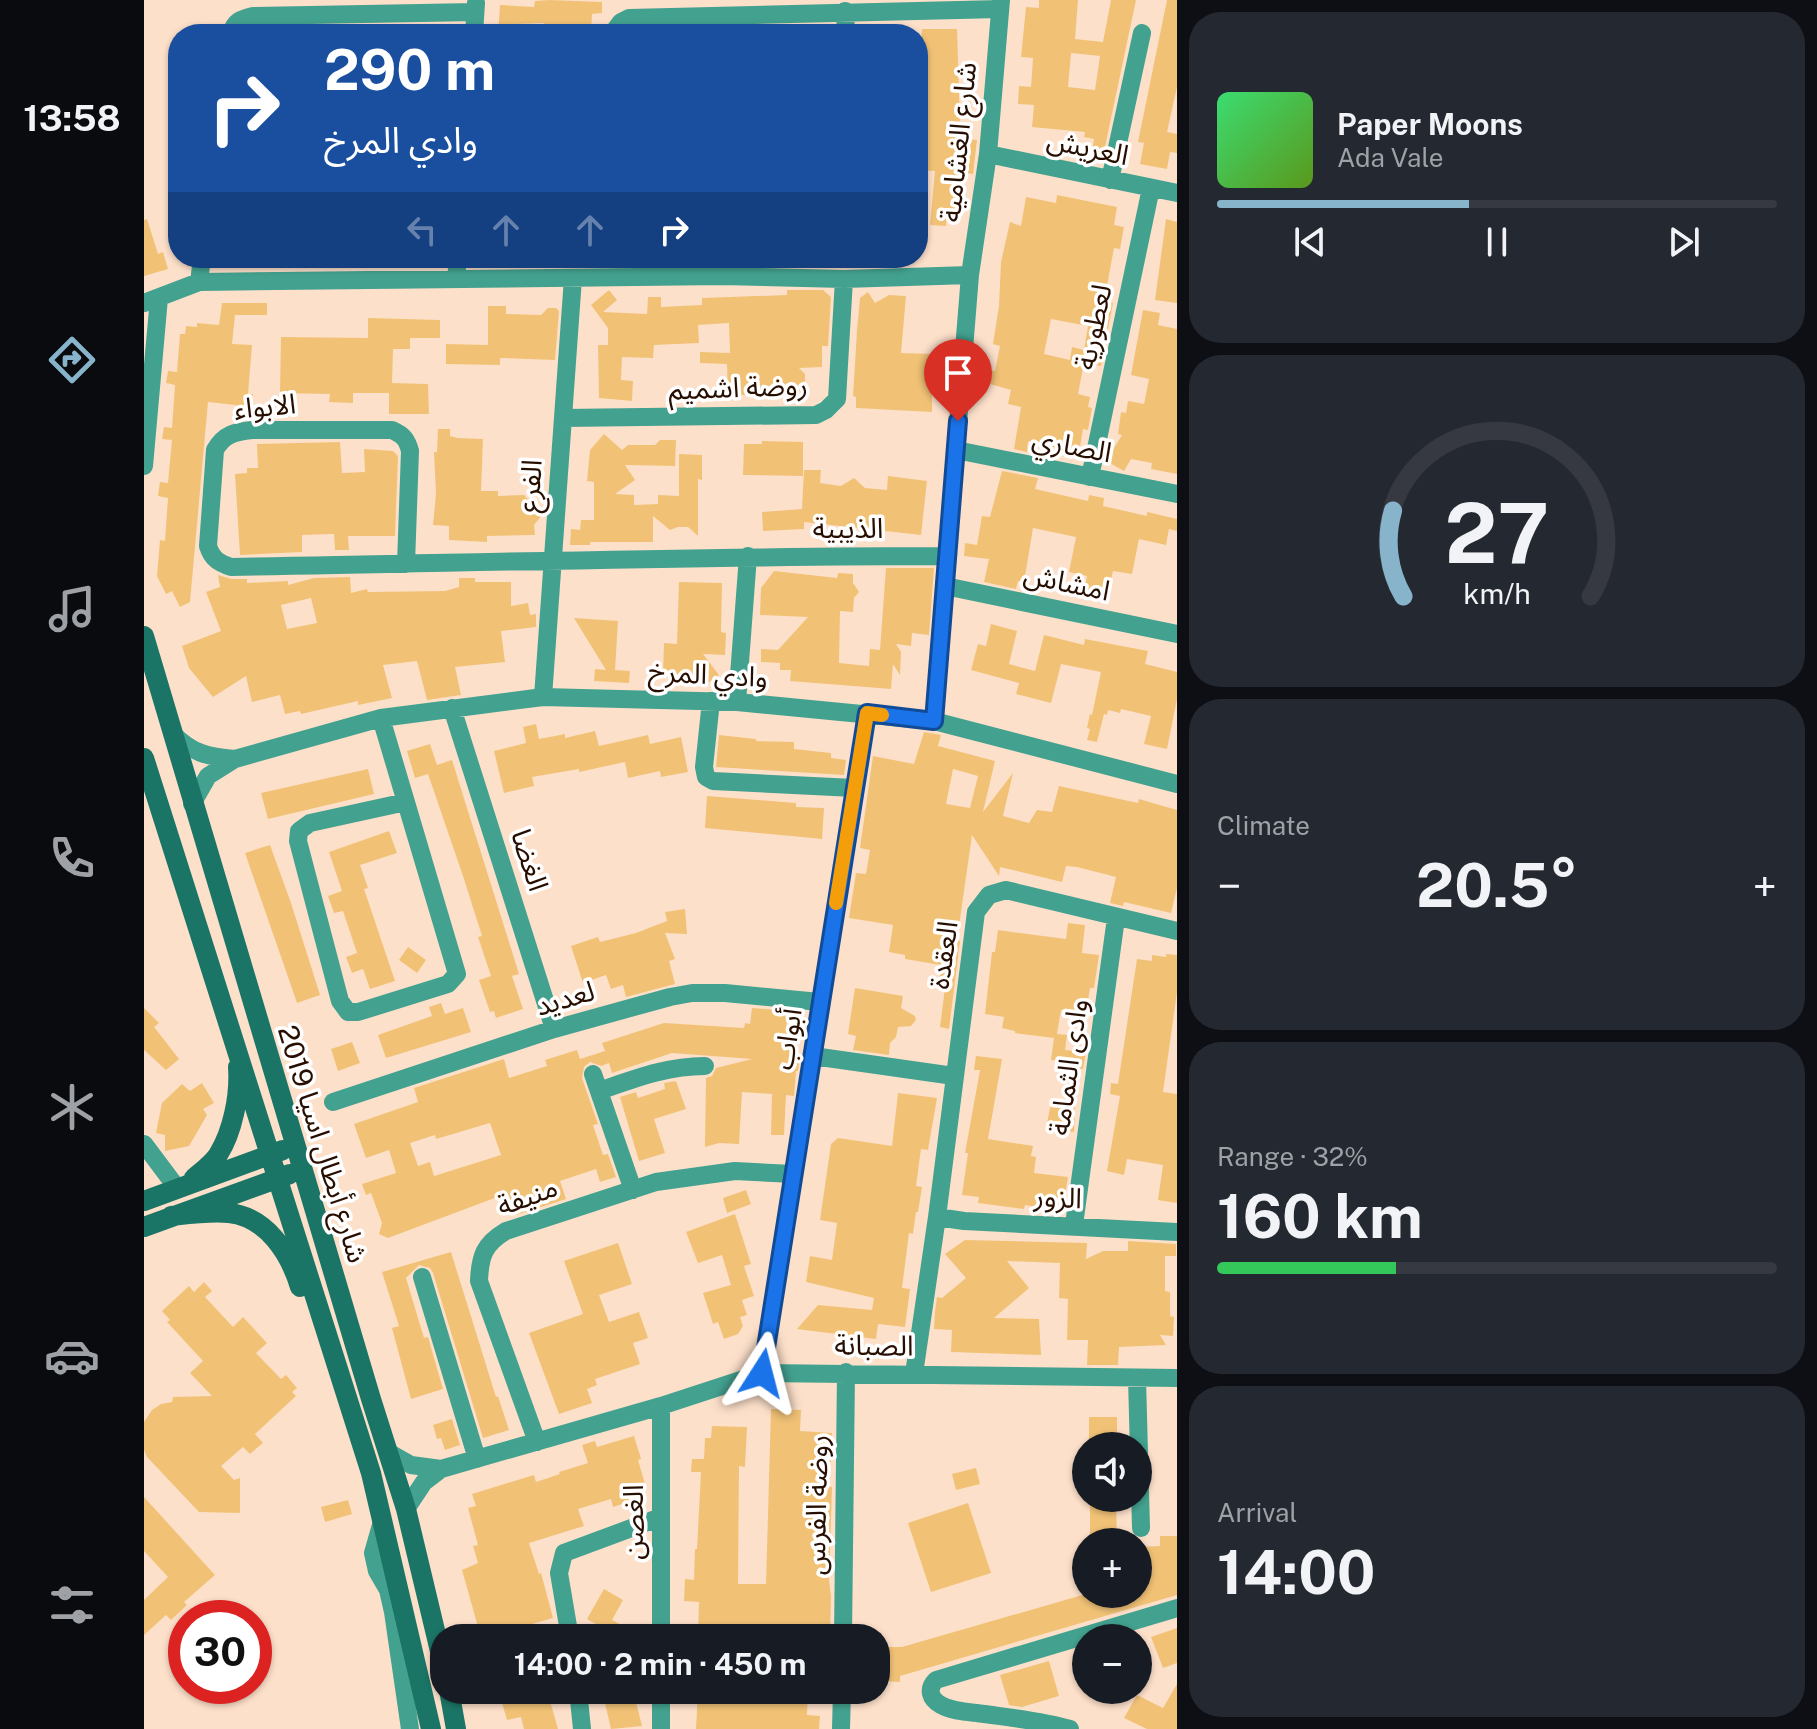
<!DOCTYPE html>
<meta charset="utf-8">
<style>
body{margin:0;font-family:"Public Sans","Noto Sans Arabic",sans-serif;background:#242831;color:#f1f3f6;height:100vh;display:flex;flex-direction:column;font-size:30px;white-space:nowrap}
*{box-sizing:border-box;margin:0}
p{font-size:26px;color:#9ea1a6}
.icon{flex:none;width:44px;height:44px;fill:none;stroke:currentColor;stroke-width:2;stroke-linecap:round;stroke-linejoin:round}
.map{position:relative;flex:1;overflow:hidden}
.drawer{display:flex;flex-direction:column;gap:12px;padding:12px;background:#0d0f14;width:640px}
.drawer>*{flex:none}
.top-card{position:absolute;left:24px;top:24px;width:760px;height:244px;border-radius:32px;box-shadow:0 2px 6px #0004;background:#1a4fa0;color:#fff;overflow:hidden}
.tools{position:absolute;left:928px;top:1432px;display:grid;gap:16px}
.tools a{display:grid;place-items:center;width:80px;height:80px;border-radius:50%;background:#171b24;box-shadow:0 2px 6px #0004;font-size:40px}
.speed{position:absolute;left:24px;top:1600px;display:flex;gap:16px;font-size:40px;font-weight:700;text-align:center}
.speed>*{display:grid;place-content:center;width:104px;height:104px;border-radius:50%;background:#171b24;box-shadow:0 2px 6px #0004;line-height:1}
.speed .limit{border:12px solid #d22;background:#fff;color:#111}
.pin{position:absolute;display:grid;place-items:center;width:68px;height:68px;color:#fff;margin:-82px -34px;border-radius:50% 50% 50% 0;rotate:-45deg;box-shadow:0 0 8px #0007}
.pin .icon{rotate:45deg}
.me{position:absolute;width:88px;margin:-44px;rotate:9deg;stroke-linejoin:round;filter:drop-shadow(0 0 6px #0008)}
.turn{display:flex;align-items:center;gap:28px;height:168px;padding:0 24px;font-size:36px}
.turn .icon{width:104px;height:104px;stroke-width:2.5}
.turn b{display:block;font-size:56px;line-height:68px}
.lanes{display:flex;align-items:center;height:76px;padding:0 24px;background:#0003;justify-content:center;gap:40px;direction:ltr}
.lanes .off{opacity:.35}
.big{font-size:60px;font-weight:700;line-height:1.1}
.drawer .widget{flex:1;display:flex;flex-direction:column;justify-content:center;gap:12px;min-width:0;padding:0 28px;border-radius:32px;background:#242831}
.drawer .dial{align-items:center;gap:0}
.dial svg{height:208px;overflow:visible;fill:none;stroke:#363941;stroke-width:7;stroke-linecap:round;text-anchor:middle}
.dial text{fill:#f1f3f6;stroke:none}
.song{display:flex;align-items:center;gap:24px}
.cover{width:96px;height:96px;border-radius:12px;background:linear-gradient(135deg,hsl(140 70% 55%),hsl(90 70% 35%))}
.played{height:8px;border-radius:4px;background:linear-gradient(90deg,#88b4cb 45%,#363941 45%)}
.keys{display:flex;justify-content:space-around;direction:ltr}
.heat{display:flex;justify-content:space-between;align-items:center;font-size:44px;direction:ltr}
.charge{height:12px;border-radius:6px;background:linear-gradient(90deg,#34c759 32%,#363941 0)}
.trip{position:absolute;left:286px;top:1624px;width:460px;height:80px;border-radius:32px;background:#171b24;box-shadow:0 2px 6px #0004;font-weight:700;line-height:80px;text-align:center}
main{display:flex;flex:1;min-height:0}
.dock{display:flex;flex-direction:column;width:144px;justify-content:space-around;align-items:center;background:#090b0e;color:#9ea1a6}
.dock .icon{width:56px;height:56px}
.dock .on{color:#88b4cb}
.dock b{font-size:36px;color:#f1f3f6}
.map>svg:first-child{display:block}
</style>
<main>
<nav class="dock">
<b>13:58</b>
<svg class="icon on" aria-label="directions" viewBox="0 0 24 24"><path d="M12 3l9 9-9 9-9-9zM9 14v-3h6M13 9l2 2-2 2"/></svg>
<svg class="icon" aria-label="music" viewBox="0 0 24 24"><path d="M9 18V5l10-2v13"/><circle cx="6" cy="18" r="3"/><circle cx="16" cy="16" r="3"/></svg>
<svg class="icon" aria-label="phone" viewBox="0 0 24 24"><path d="M5 4h4l2 5-3 2q2 4 5 5l2-3 5 2v4C11 20 4 13 5 4z"/></svg>
<svg class="icon" aria-label="climate" viewBox="0 0 24 24"><path d="M12 3v18M4 7l16 10M4 17L20 7"/></svg>
<svg class="icon" aria-label="car" viewBox="0 0 24 24"><path d="M5 17H2v-5l4-1 3-4h7l3 4 3 1v5h-3M9 17h6M6 11h13"/><circle cx="7" cy="17" r="2"/><circle cx="17" cy="17" r="2"/></svg>
<svg class="icon" aria-label="filters" viewBox="0 0 24 24"><path d="M4 7h16M4 17h16"/><circle cx="9" cy="7" r="2"/><circle cx="15" cy="17" r="2"/></svg>
</nav>
<div class="map">
<svg width="1033" height="1729" viewBox="0 0 1033 1729">
<rect width="100%" height="100%" fill="#fde0ca"/>
<path fill="#f1c276" fill-rule="evenodd" d="M405 0 458 2V13L448 14 447 34H399L400 23 372 24V34H354L356 5 390 7 391 1Z
M895 0H934L931 39 959 42 967 0H992L958 161 947 159 950 139 940 137 941 132 888 127 890 105 874 104 875 86 887 87 889 58 877 57 882 7 895 8ZM927 53 956 56 951 90 924 87Z
M1023 0H1033V87L1023 132 1033 134V153L1026 152 1023 169 996 164 1000 143 994 142Z
M778 29H813L816 125 823 126 822 139 833 140 829 174 818 172 814 213 803 212 802 226 786 225 791 171 776 170 779 135H783V61H776Z
M913 195 973 207 970 225 980 227 976 249 970 248 960 302 969 303 957 366 940 363 934 394 946 397 944 407 948 408 944 430 939 429 935 453 884 441 883 452 870 449 877 407 864 404 867 390 835 381 837 368 851 371 856 346 849 344 855 306 857 262 866 222 877 226 882 197 912 203ZM907 319 944 326 940 350 928 347 926 360 900 354Z
M3 219 14 254 19 252 24 269 0 276V220Z
M1022 219 1033 222V303L1011 300Z
M465 290 473 300 459 312 503 314 504 297H517V307L558 305V298L643 295V290H679L687 297 684 346H678V367L655 368 661 374V395H584L583 364 556 363V352L586 353 585 323 554 325 555 343 510 345 509 358 478 357 477 380 489 381 488 401 455 398 454 345H464V328L447 305Z
M724 292 731 303 745 295 762 296 757 353 788 354V412L712 408V397L709 396 713 331 716 298Z
M78 303H123V315H91L88 344 108 345 104 394H109L107 415 91 413 92 405 64 402 46 602 36 607 28 591 22 594 13 576 16 540 21 541 24 498 14 496 16 482 24 483 28 440 18 439 20 427 28 428 31 385 22 383 24 371 33 372 36 334H41L42 326 53 327V323L75 325Z
M344 306H362V314L397 315 404 308H412L415 311 411 360 356 358V365L302 364V344L344 345Z
M999 310 1016 313 1014 325 1033 329V474L1007 469 1008 463 987 459 980 471 962 461 978 435 974 434 977 412 982 413 984 401 1000 404 1005 379 987 375Z
M224 318 296 320V338H266V349H249L248 383 284 384 285 414H245V393H209V403L185 402 186 394 136 393 137 337 224 338Z
M294 429H306V436L313 438 339 439 337 491H354V496L380 495 398 515 390 525 391 535 343 536V542L305 540V526L289 525 292 494 290 452H293Z
M460 434 478 450 484 445H511L516 440H532L531 466 481 465 491 480 471 494 490 495V505L514 504V495L535 496V454L558 455V480L554 479V536L544 527H534L526 530 509 516V542H446V545H426L427 529 436 530 437 520H450V482L443 481 446 450Z
M618 441 659 442V476L599 475 600 444H618Z
M196 442 198 473 221 472 220 449 249 451 254 456 251 536H204L205 550H191L190 534 158 535V552L96 555 91 474 103 473V468H114L113 444Z
M660 470H677L676 483 697 486 710 478 721 488 743 490 744 476 783 481 777 535 660 522V529L619 531 618 512 658 509Z
M858 471 894 478 891 489 944 501 945 495 960 498 959 506 1003 516V512L1033 519V531L1025 529 1022 545 995 539 988 574 969 571 962 602 939 596 943 576 925 572 932 537 889 528 880 582 874 581 872 589 840 582 845 559 820 556 821 543 833 545 838 516 846 517Z
M742 568H790L785 635 768 633 767 646 752 644 757 652 756 675 749 664 747 689 646 681 647 670H636V663L617 662V649L634 650 664 617 616 615 617 588 630 571 693 578 694 573 709 574V583L715 592 710 598 709 612 696 611 695 663 725 666 726 649 736 650Z
M74 575 87 579H103V583L144 581V585L170 578 206 577 207 593 223 589 224 592 301 591 315 587V578H331V582H367V606L384 603 386 615 392 614V627L357 631 361 662 311 667 317 695 283 700 273 661 239 665 248 698 214 705V701L157 714 156 711 141 714 136 695 108 702 102 676 69 697 45 668 38 646 77 631 62 592 76 587ZM167 598 173 623 143 629 137 605Z
M535 582 578 583 577 632 582 633 581 655 559 654 575 675 564 683 560 676 519 674 520 643 533 644Z
M430 618 474 621 471 670 486 671 485 683 450 681 451 669 462 670Z
M847 624 873 631 865 664 891 671 900 635 940 645 941 639 1004 651 1001 664 1033 672V699L1023 749 1000 744 1007 716 977 709 976 713 964 710 963 715 960 714 953 742 943 740 946 729 943 728 946 714 948 715 957 672 917 664 907 703 872 694 875 683 827 670 834 644 842 646Z
M392 724 395 739 421 734V738L451 731 455 746 504 735 506 744 537 737 544 772 517 777 516 771 484 778 481 762 435 772V769L388 777 390 786 360 793 350 751 382 743 379 727Z
M780 732 797 735 794 746 851 761 839 812 869 773 859 816 885 823 893 810 908 812 915 786 994 803 995 799 1033 810V888L1027 913 980 902 979 906 966 903 972 877 933 867 922 866 918 882 856 867 855 876 828 835 813 940 816 941 805 1029 796 1027 800 996V986L794 985 797 965 761 959V955L745 952 749 925 705 918 712 873 722 874 726 850 716 848 729 756 770 764ZM809 769 834 776 826 808 802 804Z
M575 735 612 739V741L650 742V749L687 753V758L702 760 700 775 572 767Z
M286 744 293 765 308 760 375 974 368 976 379 1009 352 1018 350 1011 346 1012 335 980 347 976 334 937 338 936 320 879 284 774 271 778 263 751Z
M224 769 230 794 124 819 117 793Z
M563 796 652 803V807L680 808 678 839 561 828Z
M245 831 253 853 216 865 224 888 220 889 251 981 226 989 219 969 208 973 202 957 213 953 199 911 190 913 184 896 198 891 185 852Z
M126 845 147 903 176 995 153 1003 101 853Z
M541 909 543 934 521 933 531 959 525 961 531 984 482 997 479 985 467 989 462 975 439 983 427 946 454 937 456 942 492 933 523 921 521 912Z
M924 923 941 925 938 953 955 955 950 988H946L942 1013 917 1010 913 1034 923 1035 921 1050 942 1052 939 1069 926 1067V1062L907 1060 910 1038 871 1033V1031L858 1028 860 1017 841 1014 848 952H851L854 930 922 939Z
M264 947 282 960 273 973 255 960Z
M1022 954 1033 955V992L1019 1092 1033 1094V1203L1014 1200 1019 1165 983 1159 980 1175 963 1171 976 1096 966 1094 967 1083 974 1084 993 959 1008 961V955L1022 957Z
M711 988 759 996 757 1008 771 1016 772 1020 767 1026 754 1027 752 1037 746 1043 745 1055 709 1050 712 1036 704 1034Z
M297 1003 301 1014 319 1008 327 1032 242 1058 234 1035 288 1016 285 1007Z
M0 1008 15 1023 10 1027 35 1059 22 1070 0 1050Z
M608 1008 644 1011 642 1028 652 1029 649 1056H656L654 1071H652L650 1096 642 1095 640 1135H627L628 1094 598 1092 595 1144 575 1143 561 1147 562 1078 568 1076 572 1068 608 1059 528 1053 468 1073 465 1063 457 1066 446 1062 440 1067 438 1078 454 1124 449 1125 459 1155 464 1154 472 1177 456 1182 452 1169 416 1181 422 1199 372 1215 364 1193 244 1238 235 1234 238 1223 227 1193 222 1195 218 1184 252 1173 245 1150 222 1158 210 1124 274 1102 270 1088 360 1059 365 1078 403 1066 401 1060 433 1050 436 1059 461 1051 458 1043 520 1023 600 1028 601 1023 606 1024ZM346 1123 357 1155 290 1176 286 1162 274 1166 266 1143 291 1135 292 1139Z
M208 1042 216 1063 194 1071 187 1049Z
M832 1056 858 1059 844 1139 889 1146 887 1156 892 1157 890 1173 924 1177 920 1201 905 1198 904 1209 881 1205 880 1209 834 1203 835 1197 818 1195 824 1153H821L836 1070H830Z
M532 1081 542 1109 510 1119 521 1153 495 1161 476 1097 492 1092 494 1098 521 1089 520 1083Z
M58 1083 70 1103 59 1109 63 1115 45 1146 21 1151V1135L12 1133 18 1103 38 1084 46 1091Z
M754 1093 793 1098 784 1150 777 1149 772 1186 778 1187 774 1212H772L769 1234 765 1233 758 1288 766 1289 761 1327 734 1324 732 1339 653 1329 674 1305 728 1310 730 1298 662 1282 666 1256 688 1260 693 1223 676 1220 687 1144 694 1138 748 1146Z
M908 1098 931 1101 930 1132 902 1128Z
M602 1190 607 1204 583 1213 579 1198Z
M591 1214 607 1264 600 1266 610 1296 598 1300 603 1315 596 1317 599 1326 594 1334 580 1339 574 1322 569 1324 559 1293 587 1285 578 1255 554 1263 542 1232Z
M821 1240 943 1243 942 1259 959 1251H984V1241L1032 1244V1256H1021V1291L1026 1292V1316L1030 1317 1029 1336 1016 1335 1022 1345 975 1347 974 1365H943L944 1340H923L924 1299 915 1298 916 1263 863 1261 885 1288 850 1318 895 1319 897 1355 807 1352 808 1330 790 1329 791 1312 793 1297 798 1298 822 1278 801 1254Z
M474 1243 488 1284 455 1295 465 1322 495 1312 504 1338 489 1343 496 1364 451 1379 453 1385 443 1389 448 1403 415 1414 385 1333 439 1314 420 1261Z
M307 1252 352 1397 354 1396 365 1430 339 1438 289 1273 286 1268 275 1265 262 1278 280 1338 284 1337 299 1389 267 1399 248 1328 255 1326 238 1272Z
M60 1282 68 1291 61 1297 89 1327 99 1317 123 1343 112 1353 137 1379 142 1375 153 1388 148 1392 152 1396 111 1434 119 1443 106 1454 99 1447 77 1466 90 1480 96 1478V1513L55 1512 3 1457 0 1450V1422L8 1410 17 1404 28 1402 29 1397 68 1396 46 1373 59 1361 23 1322 26 1320 18 1311 45 1286 50 1292Z
M627 1409 657 1410 656 1431 688 1433 687 1462 676 1461 675 1486 688 1487 685 1580 687 1596 686 1638H620V1633L595 1631 594 1638H554L555 1602 540 1601 541 1579 550 1580 551 1549H553L557 1472H547L548 1459H560L561 1438H567L568 1426 603 1427 601 1467 595 1466 594 1584H622Z
M945 1417H973V1446H945Z
M308 1419 316 1445 301 1450 297 1438 293 1439 289 1425Z
M490 1436 497 1459 494 1460 501 1484 490 1500 469 1507 467 1499 434 1509 440 1526 385 1543 395 1574 397 1573 409 1618 388 1624 392 1638H362L359 1627 336 1634 318 1570 334 1563 329 1546 334 1545 324 1508 332 1506 328 1494 390 1475 392 1482 416 1474 415 1472 444 1463 438 1445 451 1441 453 1447Z
M832 1468 836 1484 812 1490 808 1474Z
M0 1497 71 1575 40 1602 43 1605 27 1620 22 1615 0 1635V1600L24 1577 0 1551Z
M946 1498H972L973 1542H946Z
M204 1500 208 1514 181 1522 177 1507Z
M824 1503 847 1573 787 1592 764 1523Z
M1016 1536H1033V1595L756 1676V1682L734 1681 735 1647H758L942 1594H994V1577L996 1576 994 1547 1016 1546Z
M460 1589 479 1600 468 1620 483 1628 477 1638H466L459 1634 462 1630 443 1619Z
M1033 1628V1663L1019 1668 1007 1637Z
M905 1661 915 1696 878 1707 865 1705 856 1675Z
M1033 1684V1729H1003L980 1718 993 1695 1019 1708Z
M380 1690H403L414 1729H380L377 1717 363 1720 356 1696Z
M458 1690H489L498 1726 467 1729Z
M554 1690 620 1692V1690H664L663 1715 676 1716 675 1729H552Z"/>
<g fill="none" stroke-linecap="round" stroke-linejoin="round">
<path stroke="#43a18f" stroke-width="18" d="M701 11 702 34
M87 34C90 21 97 19 109 16L331 12
M330 34 332 3
M468 34 477 22 485 18 856 9
M844 154 1033 193
M966 180 998 33
M312 279 314 258
M55 282 58 258
M0 303 55 282 578 276 700 279 826 275
M419 418 672 415 682 410 693 399 700 279
M812 450 1033 494
M0 466 15 298
M946 477 1007 188
M262 564 266 451C263 439 259 435 248 430H108C91 432 80 434 71 450L64 546C68 559 75 563 87 567 326 563 565 556 804 556
M801 586 1033 634
M399 697 429 278
M567 701 560 767 562 777 569 781 710 788
M593 702 604 556
M308 708 410 1029
M237 718 313 974 304 984 214 1012H204L196 1001 154 841 155 831 166 823 262 802
M790 721 826 275 844 154 857 0
M28 733C48 753 63 757 91 759
M48 804 64 776 91 759 237 718 399 697 593 702 790 721 1033 784
M669 1056 810 1076
M449 1074 489 1190
M455 1091C490 1079 523 1066 561 1066
M189 1102 410 1029 526 997 548 993H581L676 1002
M0 1144 33 1188
M793 1217 820 1221 1033 1232
M930 1225 972 918
M278 1277 333 1459
M618 1373 723 713
M770 1374 793 1217 832 912 845 895 862 890 1033 931
M993 1378 997 1528
M393 1442 335 1281C336 1256 340 1244 362 1231L512 1182 591 1171 649 1174
M244 1452 267 1465 297 1469 517 1406 618 1373 1033 1378
M262 1509 280 1482 297 1469
M237 1525 229 1553 233 1571 244 1590 249 1612 266 1729
M426 1638 415 1573 420 1553 517 1517
M517 1638V1406
M699 1638 702 1372
M434 1690 438 1729
M517 1690V1729
M697 1729 698 1690
M926 1729C898 1721 869 1718 840 1714 826 1712 809 1712 797 1705 786 1699 783 1689 792 1680L1033 1608"/>
<path stroke="#1b7566" stroke-width="20" d="M0 636 227 1399 262 1509 300 1668
M0 758 227 1473 287 1729
M50 1178C58 1171 68 1164 74 1155 89 1131 96 1095 94 1067
M0 1201 139 1150
M27 1216C45 1214 66 1211 85 1213 123 1217 146 1254 156 1287
M0 1227 146 1174
M305 1690 312 1729"/>
</g>
<g fill="none" stroke-linecap="round" stroke-linejoin="round">
<g stroke="#114b97" stroke-width="20">
<path id="route" d="M618 1373 723 713 790 721 814 421"/>
</g>
<use href="#route" stroke="#1a73e8" stroke-width="14"/>
<path stroke="#f59e0b" stroke-width="14" d="M692 903 723 713 738 715"/>
</g>
<g text-anchor="middle" stroke-width="7" stroke-linejoin="round" paint-order="stroke">
<g font-size="28" fill="#270e00" stroke="#fff">
<text transform="translate(814 142) rotate(-84)" y="10">شارع الغشامية</text>
<text transform="translate(944 147) rotate(12)" y="10">العريش</text>
<text transform="translate(949 327) rotate(-78)" y="10">لعطورية</text>
<text transform="translate(594 387) rotate(-2)" y="10">روضة اشميم</text>
<text transform="translate(121 406) rotate(-5)" y="10">الابواء</text>
<text transform="translate(928 445) rotate(11)" y="10">الصاري</text>
<text transform="translate(386 486) rotate(-86)" y="10">الفرع</text>
<text x="704" y="538">الذيبية</text>
<text transform="translate(923 582) rotate(12)" y="10">امشاش</text>
<text transform="translate(564 674) rotate(3)" y="10">وادي المرخ</text>
<text transform="translate(386 860) rotate(72)" y="10">الغضا</text>
<text transform="translate(799 955) rotate(-82)" y="10">العقدة</text>
<text transform="translate(421 998) rotate(-16)" y="10">لعديد</text>
<text transform="translate(643 1039) rotate(-81)" y="10">أبواب</text>
<text transform="translate(924 1067) rotate(-82)" y="10">وادى الثمامة</text>
<text transform="translate(179 1144) rotate(73)" y="10">شارع أبطال اسيا 2019</text>
<text transform="translate(383 1196) rotate(-20)" y="10">منيفة</text>
<text transform="translate(914 1197) rotate(3)" y="10">الزور</text>
<text transform="translate(730 1345) rotate(1)" y="10">الصبانة</text>
<text transform="translate(672 1505) rotate(-89)" y="10">روضة الفرس</text>
<text transform="translate(489 1522) rotate(-90)" y="10">الغصن</text>
</g>
</g>
</svg>
<div class="tools">
<a><svg class="icon" aria-label="sound" viewBox="0 0 24 24"><path d="M4 9h4l5-4v14l-5-4H4zM17 9q2 3 0 6"/></svg></a>
<a>+</a>
<a>−</a>
</div>
<div class="speed"><div class="limit">30</div></div>
<div class="pin" style="left:814px;top:421px;background:#d93025"><svg class="icon" aria-label="arrive" viewBox="0 0 24 24"><path d="M6 21V4h12l-3 4 3 4H6"/></svg></div>
<svg class="me" style="left:618px;top:1373px" viewBox="-20 -20 40 40"><path d="M0-17L14 15 0 8-14 15z" fill="#1a73e8" stroke="#fff" stroke-width="4"/></svg>
<div class="trip">14:00 · 2 min · 450 m</div>
<div class="top-card">
<div class="turn"><svg class="icon" aria-label="right" viewBox="0 0 24 24"><path d="M7 20v-9h11M14 6l5 5-5 5"/></svg><div><b>290 m</b>وادي المرخ</div></div>
<div class="lanes"><svg class="icon off" aria-label="left" viewBox="0 0 24 24"><path d="M17 20v-9H6M10 6l-5 5 5 5"/></svg><svg class="icon off" aria-label="ahead" viewBox="0 0 24 24"><path d="M12 20V5M6 11l6-6 6 6"/></svg><svg class="icon off" aria-label="ahead" viewBox="0 0 24 24"><path d="M12 20V5M6 11l6-6 6 6"/></svg><svg class="icon" aria-label="right" viewBox="0 0 24 24"><path d="M7 20v-9h11M14 6l5 5-5 5"/></svg></div>
</div>
</div>
<section class="drawer">
<div class="widget">
<div class="song"><i class="cover"></i><div><b>Paper Moons</b><p>Ada Vale</p></div></div>
<div class="played"></div>
<div class="keys"><svg class="icon" aria-label="previous" viewBox="0 0 24 24"><path d="M18 5L8 12l10 7zM5 5v14"/></svg><svg class="icon" aria-label="pause" viewBox="0 0 24 24"><path d="M8 5v14M16 5v14"/></svg><svg class="icon" aria-label="next" viewBox="0 0 24 24"><path d="M6 5l10 7-10 7zM19 5v14"/></svg></div>
</div>
<div class="widget dial"><svg viewBox="0 0 100 80">
<path d="M14 69A42 42 0 1 1 86 69"/>
<path d="M14 69A42 42 0 0 1 10 36" stroke="#88b4cb"/>
<text x="50" y="56" font-size="32" font-weight="700">27</text>
<text x="50" y="72" font-size="11">km/h</text>
</svg></div>
<div class="widget"><p>Climate</p>
<div class="heat"><a>−</a><b class="big">20.5°</b><a>+</a></div>
</div>
<div class="widget"><p>Range · 32%</p><b class="big">160 km</b><div class="charge"></div></div>
<div class="widget"><p>Arrival</p><b class="big">14:00</b></div>
</section>
</main>
